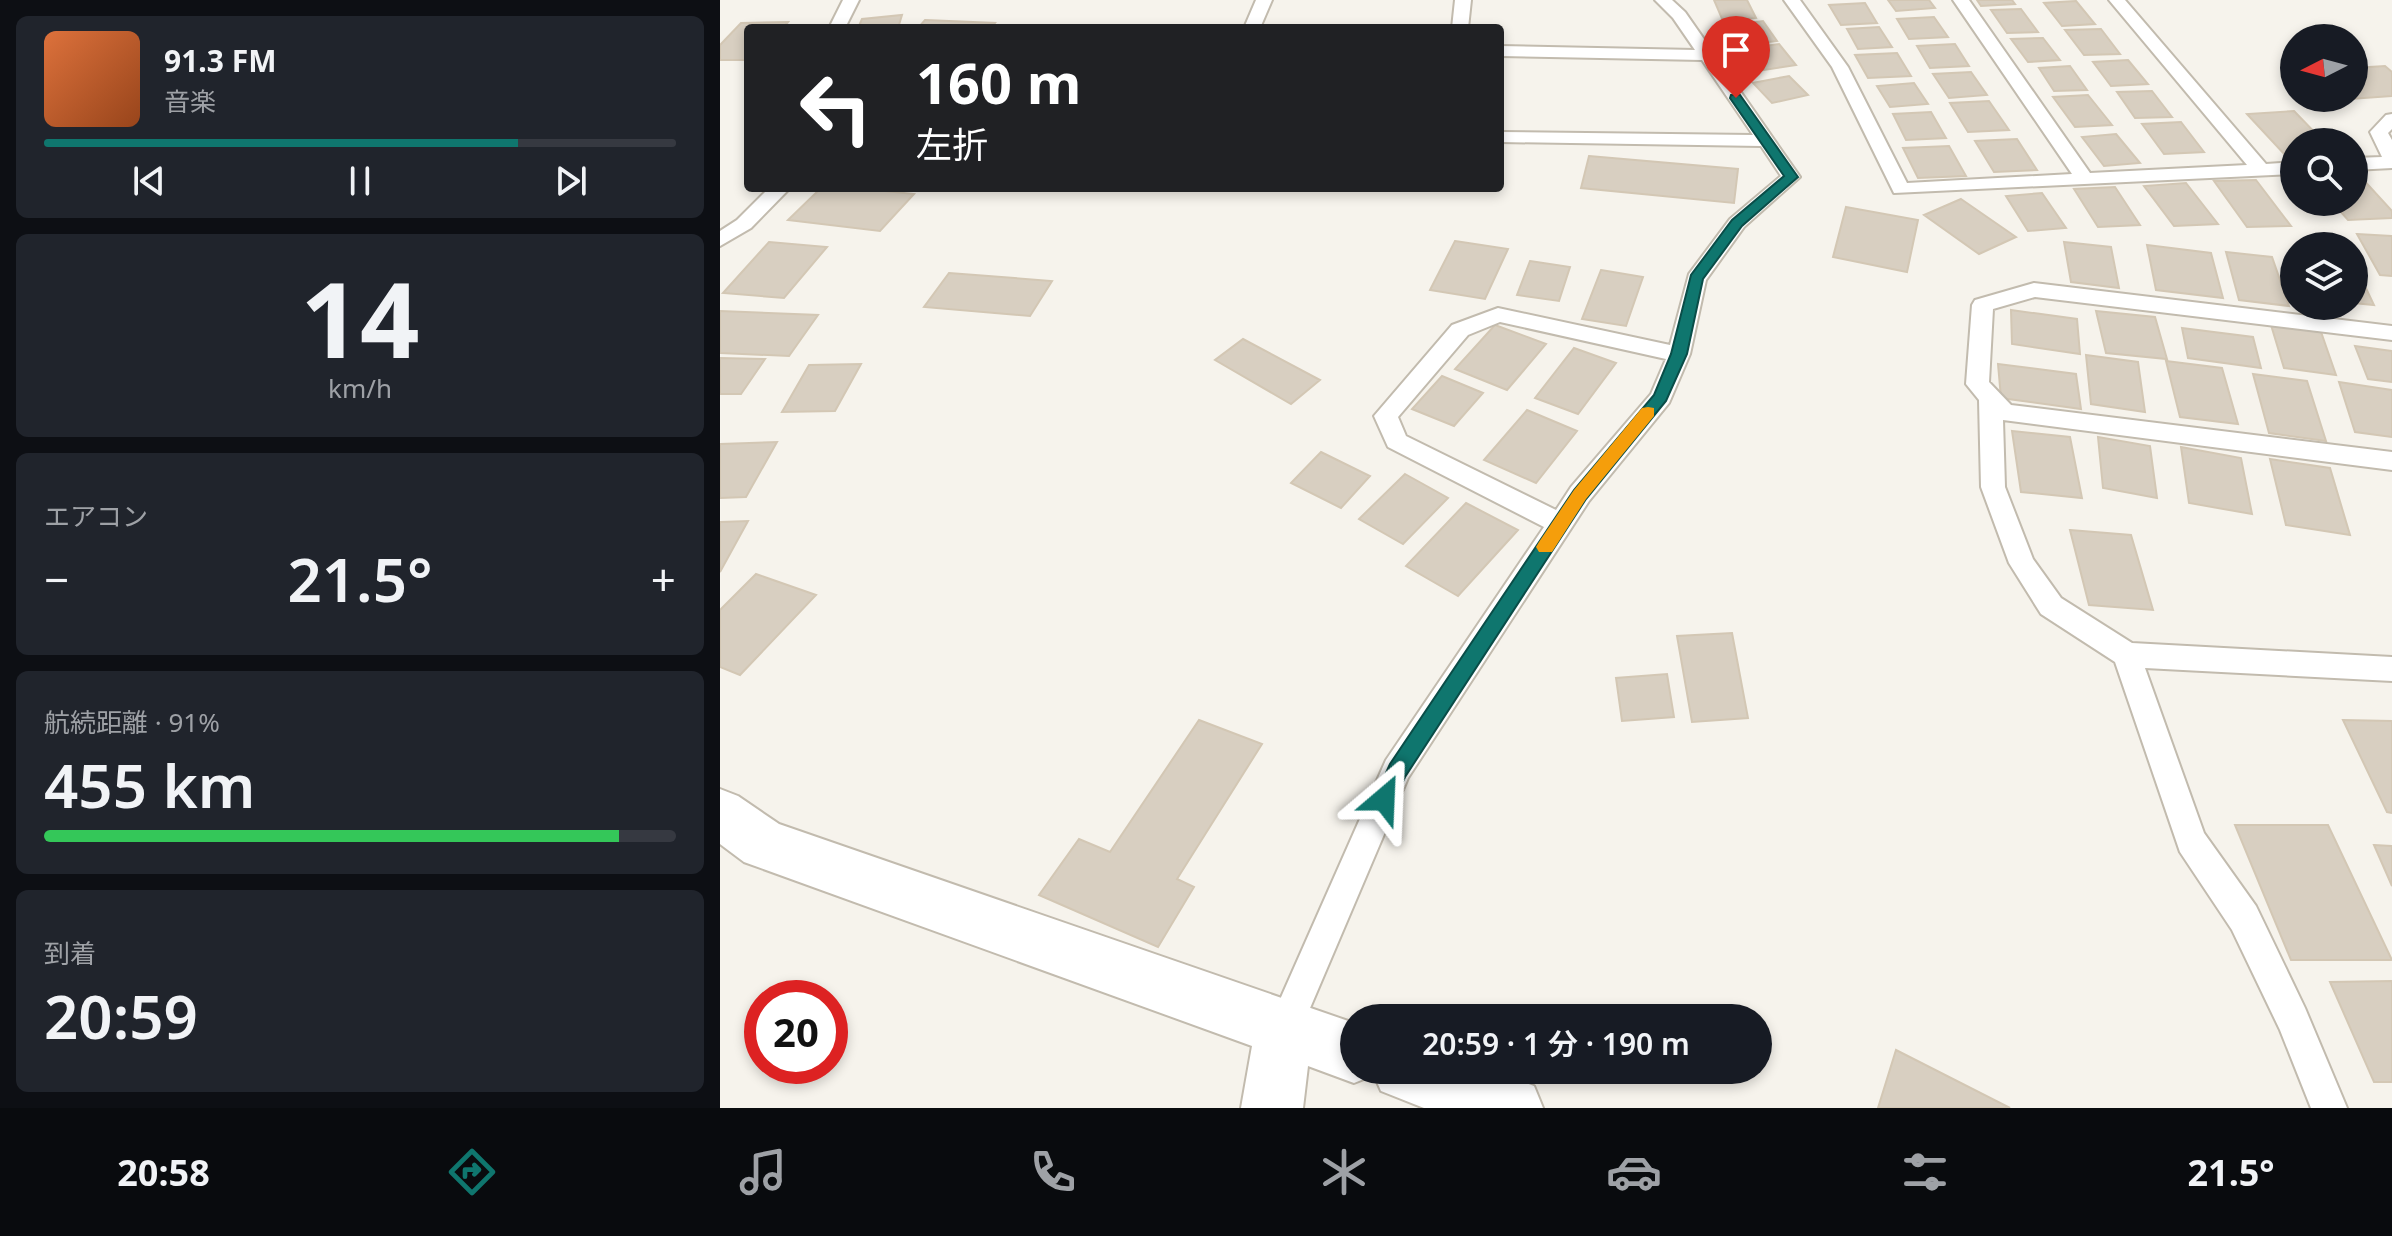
<!DOCTYPE html>
<html lang="ja">
<meta charset="utf-8">
<style>
body{margin:0;font-family:"Noto Sans","Noto Sans JP",sans-serif;background:#20242c;color:#f1f3f6;height:100vh;display:flex;flex-direction:column;font-size:30px;white-space:nowrap}
*{box-sizing:border-box;margin:0}
p{font-size:26px;color:#9ea1a6}
.icon{flex:none;width:44px;height:44px;fill:none;stroke:currentColor;stroke-width:2;stroke-linecap:round;stroke-linejoin:round}
.map{position:relative;flex:1;overflow:hidden}
.side{display:flex;flex-direction:column;gap:16px;padding:16px;background:#0d0f14;width:720px}
.side>*{flex:none}
.guide{position:absolute;left:24px;top:24px;width:760px;height:168px;border-radius:8px;box-shadow:0 4px 12px #0003;background:#202124;color:#fff;overflow:hidden}
.needle{width:52px;rotate:264deg}
.tools{position:absolute;left:1560px;top:24px;display:grid;gap:16px}
.tools a{display:grid;place-items:center;width:88px;height:88px;border-radius:50%;background:#171b24;box-shadow:0 4px 12px #0003;font-size:40px}
.speed{position:absolute;left:24px;top:980px;display:flex;gap:16px;font-size:40px;font-weight:700;text-align:center}
.speed>*{display:grid;place-content:center;width:104px;height:104px;border-radius:50%;background:#171b24;box-shadow:0 4px 12px #0003;line-height:1}
.speed .limit{border:12px solid #d22;background:#fff;color:#111}
.pin{position:absolute;display:grid;place-items:center;width:68px;height:68px;color:#fff;margin:-82px -34px;border-radius:50% 50% 50% 0;rotate:-45deg;box-shadow:0 0 8px #0007}
.pin .icon{rotate:45deg}
.me{position:absolute;width:88px;margin:-44px;rotate:26deg;stroke-linejoin:round;filter:drop-shadow(0 0 6px #0008)}
.turn{display:flex;align-items:center;gap:28px;height:168px;padding:0 40px;font-size:36px}
.turn .icon{width:104px;height:104px;stroke-width:2.5}
.turn b{display:block;font-size:56px;line-height:68px}
.big{font-size:60px;font-weight:600;line-height:1.1}
.side .tile{flex:1;display:flex;flex-direction:column;justify-content:center;gap:12px;min-width:0;padding:0 28px;border-radius:12px;background:#20242c}
.side .dial{align-items:center;gap:0}
.dial b{font-size:104px;line-height:1}
.song{display:flex;align-items:center;gap:24px}
.cover{width:96px;height:96px;border-radius:12px;background:linear-gradient(135deg,hsl(20 70% 55%),hsl(20 70% 35%))}
.played{height:8px;border-radius:4px;background:linear-gradient(90deg,#0f766e 75%,#363941 75%)}
.keys{display:flex;justify-content:space-around;direction:ltr}
.heat{display:flex;justify-content:space-between;align-items:center;font-size:44px;direction:ltr}
.charge{height:12px;border-radius:6px;background:linear-gradient(90deg,#34c759 91%,#363941 0)}
.trip{position:absolute;left:620px;top:1004px;width:432px;height:80px;border-radius:40px;background:#171b24;box-shadow:0 4px 12px #0003;font-weight:600;line-height:80px;text-align:center}
.tab-bar{display:flex;height:128px;justify-content:space-around;align-items:center;background:#090b0e;color:#9ea1a6}
.tab-bar .icon{width:56px;height:56px}
.tab-bar .current{color:#0f766e}
.tab-bar b{font-size:36px;color:#f1f3f6}
main{display:flex;flex:1;min-height:0}
.map>svg:first-child{display:block}
</style>
<main>
<section class="side">
<div class="tile">
<div class="song"><i class="cover"></i><div><b>91.3 FM</b><p>音楽</p></div></div>
<div class="played"></div>
<div class="keys"><svg class="icon" aria-label="previous" viewBox="0 0 24 24"><path d="M18 5L8 12l10 7zM5 5v14"/></svg><svg class="icon" aria-label="pause" viewBox="0 0 24 24"><path d="M8 5v14M16 5v14"/></svg><svg class="icon" aria-label="next" viewBox="0 0 24 24"><path d="M6 5l10 7-10 7zM19 5v14"/></svg></div>
</div>
<div class="tile dial"><b>14</b><p>km/h</p></div>
<div class="tile"><p>エアコン</p>
<div class="heat"><a>−</a><b class="big">21.5°</b><a>+</a></div>
</div>
<div class="tile"><p>航続距離 · 91%</p><b class="big">455 km</b><div class="charge"></div></div>
<div class="tile"><p>到着</p><b class="big">20:59</b></div>
</section>
<div class="map">
<svg width="1672" height="1108" viewBox="0 0 1672 1108">
<rect width="100%" height="100%" fill="#f6f3ec"/>
<path fill="#d8cfc1" stroke="#d3c7b4" stroke-width="2" d="M994 0H1027L1036 18 1003 21Z
M1168 0H1209L1215 8 1176 11Z
M1257 0H1292L1295 4 1261 6Z
M1356 1 1375 24 1342 26 1324 3Z
M1145 3 1157 23 1121 25 1109 5Z
M1301 9 1318 32 1287 33 1271 10Z
M182 15 178 28H138L142 19Z
M1214 17 1228 37 1189 39 1177 19Z
M205 20 275 23 271 28H198Z
M1043 21 1057 41 1023 45 1010 25Z
M68 22 63 28H28V60H0V45L21 23Z
M1159 27 1172 47 1138 49 1127 29Z
M1381 29 1400 54 1364 55 1345 30Z
M1323 38 1340 60 1308 62 1291 39Z
M1059 44 1076 65 1031 72 1015 50Z
M1235 44 1249 66 1210 68 1197 46Z
M1177 53 1191 76 1148 78 1135 55Z
M1408 60 1428 84 1391 86 1373 62Z
M1350 66 1367 90 1334 91 1319 68Z
M1665 66 1672 72V96L1630 99 1629 98H1634V68Z
M1251 72 1267 95 1229 98 1213 74Z
M1069 76 1088 95 1052 103 1033 83Z
M1194 83 1208 104 1170 107 1157 86Z
M1432 91 1452 117 1415 118 1397 92Z
M1368 95 1392 125 1355 127 1333 97Z
M1269 101 1289 130 1248 132 1230 103Z
M1574 111 1604 142H1574V154L1565 155 1527 114Z
M1211 112 1226 138 1186 140 1173 114Z
M1461 122 1484 152 1444 154 1422 124Z
M1396 134 1420 163 1384 166 1362 137Z
M1297 139 1317 170 1274 172 1255 141Z
M1229 146 1246 176 1198 178 1183 148Z
M869 156 1018 169 1014 203 861 188Z
M1634 176H1640L1672 211V218L1628 220 1612 202H1634Z
M1536 180 1571 226 1527 227 1494 181Z
M1466 183 1498 224 1454 226 1424 186Z
M1395 187 1420 225 1378 227 1354 189Z
M101 188H136L194 194 160 231 68 220Z
M1322 193 1346 228 1308 231 1286 196Z
M1241 199 1296 237 1259 254 1204 215Z
M1126 207 1198 220 1187 272 1113 257Z
M1637 234 1672 236V276L1660 275Z
M735 241 788 249 765 299 710 290Z
M49 242 107 247 64 298 3 293Z
M1344 242 1391 247 1399 288 1351 282Z
M1427 245 1491 253 1503 298 1436 290Z
M1506 252 1552 257 1569 306 1519 300Z
M810 261 850 267 839 301 797 295Z
M1634 263 1654 305 1634 303Z
M881 270 923 277 906 326 862 319Z
M229 273 332 281 310 316 204 307Z
M1291 310 1357 319 1360 354 1292 344Z
M0 311 98 315 69 356 0 353Z
M1376 311 1435 317 1447 359 1386 353Z
M775 325 826 344 787 390 735 369Z
M1551 325 1601 332 1616 375 1564 368Z
M1462 328 1533 337 1541 368 1468 358Z
M523 339 600 380 571 404 495 360Z
M1635 346 1672 351V382L1648 379Z
M854 348 896 363 858 414 815 398Z
M1366 355 1418 362 1425 412 1371 404Z
M0 358 45 359 21 394H0Z
M1446 361 1502 368 1518 424 1460 417Z
M141 364 115 411 62 412 89 365Z
M1278 364 1356 374 1361 409 1281 398Z
M1533 374 1587 381 1606 441 1549 433Z
M722 376 763 393 734 426 692 409Z
M1619 382 1672 390V437L1635 432Z
M807 410 857 431 816 483 764 460Z
M1292 431 1350 437 1362 498 1301 492Z
M1378 437 1430 446 1437 498 1383 488Z
M57 442 26 497 0 498V444Z
M1461 447 1521 458 1532 514 1469 503Z
M601 452 650 476 621 508 571 483Z
M1550 459 1610 468 1630 535 1566 525Z
M685 474 728 498 683 544 639 519Z
M746 503 798 530 738 596 686 566Z
M28 521 0 572V522Z
M1350 530 1411 535 1433 610 1369 605Z
M36 574 96 595 20 675 0 667V610Z
M1012 633 1028 718 972 722 957 636Z
M947 674 954 717 902 721 896 678Z
M479 720 542 744 457 879 474 887 438 947 319 895 359 839 390 852Z
M1623 720 1672 721V813L1667 812Z
M1515 825H1608L1672 960H1571Z
M1654 845 1672 846V886Z
M1672 981V1082H1654L1610 982Z
M1176 1050 1290 1108H1158Z"/>
<g fill="none" stroke-linecap="round" stroke-linejoin="round">
<g stroke="#c2bbae" stroke-width="4">
<path id="service" d="M123 0H139L125 28H109Z
M536 0H552L540 28H524Z
M735 0H751L748 28H732Z
M935 0H952L965 12 1080 177 1024 227 986 280 970 354 949 403 869 501 688 778 576 1041 564 1046 552 1041 547 1029 666 760 824 527 668 447 654 416 732 325 778 308 950 345 969 274 1010 219 1061 176 1041 146 780 142V132L1033 135 982 60 780 56V46L975 50 953 18ZM780 322 946 359 931 394 851 487 836 510 686 436 678 417 748 335Z
M1064 0H1080L1128 67 1187 183 1352 174 1233 0H1249L1370 173 1527 165 1389 0H1405L1546 164 1574 162V174L1174 193 1112 67Z
M1672 114V129L1668 133 1672 140V168L1634 170V158L1662 157 1650 132 1666 115Z
M49 188H70L31 228 0 246V231L17 220Z
M1314 283 1672 326V340L1315 297 1273 309 1269 382 1291 405 1672 452V470L1283 420 1285 487 1313 559 1341 598 1412 643 1672 657V681L1425 668 1484 833 1536 906 1585 1008 1627 1108H1591L1560 1030 1512 930 1460 852 1395 662 1321 614 1289 563 1261 487 1259 400 1246 384 1252 305 1255 300Z"/>
</g>
<g stroke="#c2bbae" stroke-width="4">
<path id="minor" d="M0 789 18 796 59 824 634 1023V1070H771L814 1086 823 1108H704L661 1091 654 1075 634 1083 588 1066 583 1108H521L532 1046 24 862 0 844Z"/>
</g>
<use href="#service" fill="#fff" fill-rule="evenodd"/>
<use href="#minor" fill="#fff" fill-rule="evenodd"/>
</g>
<path fill="#0f766e" stroke="#0a4d48" stroke-width="2" d="M1011 95H1020L1078 177 1022 226 983 279 967 354 946 401 866 499 685 777 672 806 664 809 657 806 654 799 670 764 854 490 934 395 951 354 971 275 1012 220 1064 176 1010 98Z"/>
<path fill="#f59e0b" d="M928 407 934 408V416L866 499 832 552H819L816 547 819 542 854 490 922 408Z"/>
</svg>
<div class="tools">
<a><svg class="needle" viewBox="-14 -14 28 28"><path d="M0-13l5 13h-10z" fill="#e53935"/><path d="M0 13l5-13h-10z" fill="#9ea1a6"/></svg></a>
<a><svg class="icon" aria-label="search" viewBox="0 0 24 24"><circle cx="10" cy="10" r="6"/><path d="M15 15l6 6"/></svg></a>
<a><svg class="icon" aria-label="layers" viewBox="0 0 24 24"><path d="M12 4l9 5-9 5-9-5zM3 14l9 5 9-5"/></svg></a>
</div>
<div class="speed"><div class="limit">20</div></div>
<div class="pin" style="left:1016px;top:98px;background:#d93025"><svg class="icon" aria-label="arrive" viewBox="0 0 24 24"><path d="M6 21V4h12l-3 4 3 4H6"/></svg></div>
<svg class="me" style="left:664px;top:799px" viewBox="-20 -20 40 40"><path d="M0-17L14 15 0 8-14 15z" fill="#0f766e" stroke="#fff" stroke-width="4"/></svg>
<div class="trip">20:59 · 1 分 · 190 m</div>
<div class="guide">
<div class="turn"><svg class="icon" aria-label="left" viewBox="0 0 24 24"><path d="M17 20v-9H6M10 6l-5 5 5 5"/></svg><div><b>160 m</b>左折</div></div>
</div>
</div>
</main>
<nav class="tab-bar">
<b>20:58</b>
<svg class="icon current" aria-label="directions" viewBox="0 0 24 24"><path d="M12 3l9 9-9 9-9-9zM9 14v-3h6M13 9l2 2-2 2"/></svg>
<svg class="icon" aria-label="music" viewBox="0 0 24 24"><path d="M9 18V5l10-2v13"/><circle cx="6" cy="18" r="3"/><circle cx="16" cy="16" r="3"/></svg>
<svg class="icon" aria-label="phone" viewBox="0 0 24 24"><path d="M5 4h4l2 5-3 2q2 4 5 5l2-3 5 2v4C11 20 4 13 5 4z"/></svg>
<svg class="icon" aria-label="climate" viewBox="0 0 24 24"><path d="M12 3v18M4 7l16 10M4 17L20 7"/></svg>
<svg class="icon" aria-label="car" viewBox="0 0 24 24"><path d="M5 17H2v-5l4-1 3-4h7l3 4 3 1v5h-3M9 17h6M6 11h13"/><circle cx="7" cy="17" r="2"/><circle cx="17" cy="17" r="2"/></svg>
<svg class="icon" aria-label="filters" viewBox="0 0 24 24"><path d="M4 7h16M4 17h16"/><circle cx="9" cy="7" r="2"/><circle cx="15" cy="17" r="2"/></svg>
<b>21.5°</b>
</nav>
